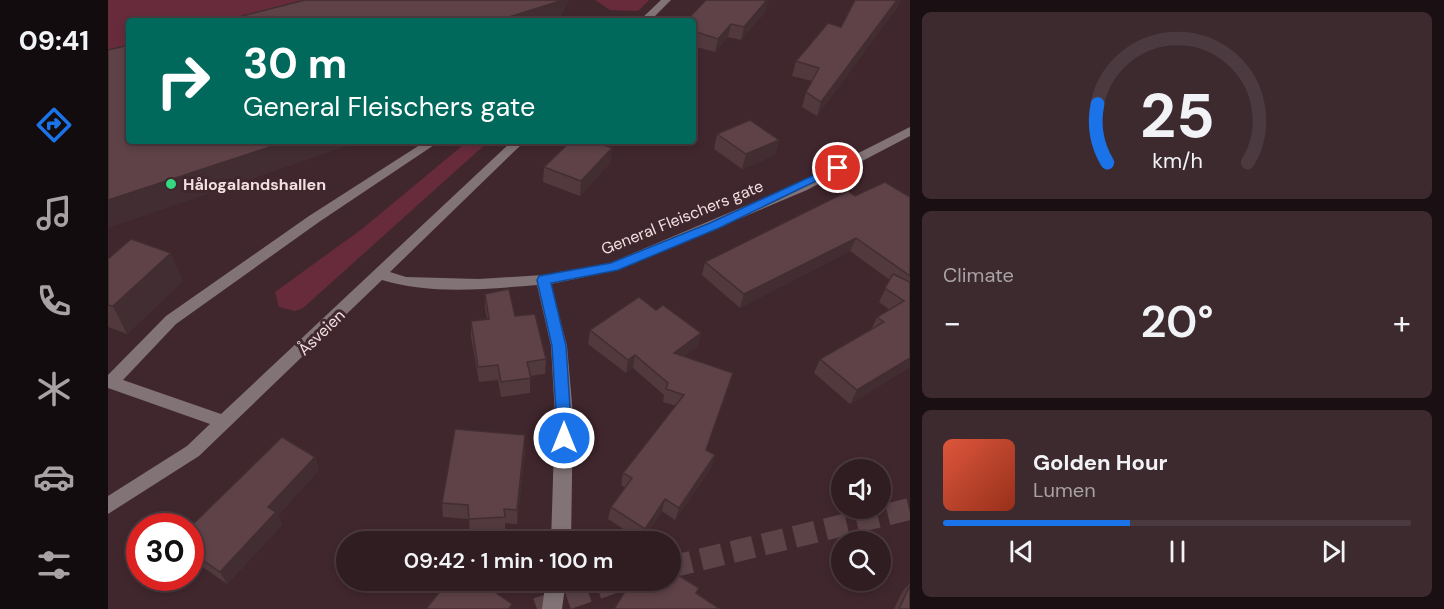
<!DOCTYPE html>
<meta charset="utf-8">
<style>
body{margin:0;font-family:"DM Sans",sans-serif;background:#3c2a2f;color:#f1f3f6;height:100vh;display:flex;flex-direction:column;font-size:22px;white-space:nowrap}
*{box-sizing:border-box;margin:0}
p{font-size:20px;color:#a8a2a5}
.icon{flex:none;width:33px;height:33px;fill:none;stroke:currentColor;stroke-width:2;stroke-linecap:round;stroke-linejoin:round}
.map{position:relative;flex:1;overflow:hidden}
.sheet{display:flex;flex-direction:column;gap:12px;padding:12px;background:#1a1013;width:534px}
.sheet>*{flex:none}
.banner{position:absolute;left:18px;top:18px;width:570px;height:126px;border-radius:6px;box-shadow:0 3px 9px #0003,0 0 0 2px #4b3b40;background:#00695c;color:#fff;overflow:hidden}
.buttons{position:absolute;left:723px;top:459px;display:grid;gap:12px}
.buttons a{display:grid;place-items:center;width:60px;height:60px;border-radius:50%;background:#301d22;box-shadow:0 3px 9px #0003,0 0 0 2px #4b3b40;font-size:30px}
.speed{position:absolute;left:18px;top:513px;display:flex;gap:12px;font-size:30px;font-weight:700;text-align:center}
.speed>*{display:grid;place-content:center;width:78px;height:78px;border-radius:50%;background:#301d22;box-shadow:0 3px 9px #0003,0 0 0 2px #4b3b40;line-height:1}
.speed .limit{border:9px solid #d22;background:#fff;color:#111}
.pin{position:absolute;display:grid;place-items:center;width:51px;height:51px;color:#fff;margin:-26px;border:3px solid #fff;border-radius:50%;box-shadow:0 2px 6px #0007}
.me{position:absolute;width:66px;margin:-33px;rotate:0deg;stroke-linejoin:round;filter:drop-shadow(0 0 4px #0008)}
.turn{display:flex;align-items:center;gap:21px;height:126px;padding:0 18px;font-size:27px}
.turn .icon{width:78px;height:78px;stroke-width:2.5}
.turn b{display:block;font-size:42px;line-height:51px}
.big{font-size:45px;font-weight:600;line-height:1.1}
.sheet .card{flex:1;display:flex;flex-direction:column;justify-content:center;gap:9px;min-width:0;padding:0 21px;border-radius:9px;background:#3c2a2f}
.sheet .dial{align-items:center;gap:0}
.dial svg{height:156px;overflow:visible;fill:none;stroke:#4b3b40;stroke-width:7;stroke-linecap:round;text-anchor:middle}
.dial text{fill:#f1f3f6;stroke:none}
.song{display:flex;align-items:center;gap:18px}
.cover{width:72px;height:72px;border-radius:9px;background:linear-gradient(135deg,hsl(10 70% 55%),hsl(10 70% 35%))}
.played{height:6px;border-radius:3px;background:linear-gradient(90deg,#1a73e8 40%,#4b3b40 40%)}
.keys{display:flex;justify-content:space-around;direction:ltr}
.heat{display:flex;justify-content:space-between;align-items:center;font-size:33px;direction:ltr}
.trip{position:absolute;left:228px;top:531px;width:345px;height:60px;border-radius:30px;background:#301d22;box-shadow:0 3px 9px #0003,0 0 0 2px #4b3b40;font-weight:600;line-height:60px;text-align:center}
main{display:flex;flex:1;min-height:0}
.tab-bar{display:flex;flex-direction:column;width:108px;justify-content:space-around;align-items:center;background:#130c0e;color:#a8a2a5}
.tab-bar .icon{width:42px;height:42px}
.tab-bar .current{color:#1a73e8}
.tab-bar b{font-size:27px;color:#f1f3f6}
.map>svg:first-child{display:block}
</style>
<main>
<nav class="tab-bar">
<b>09:41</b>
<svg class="icon current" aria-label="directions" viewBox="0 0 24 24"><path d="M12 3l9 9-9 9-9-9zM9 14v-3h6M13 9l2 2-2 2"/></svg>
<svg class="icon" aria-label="music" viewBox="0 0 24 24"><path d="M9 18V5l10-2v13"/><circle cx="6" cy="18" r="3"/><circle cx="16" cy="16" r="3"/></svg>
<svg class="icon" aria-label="phone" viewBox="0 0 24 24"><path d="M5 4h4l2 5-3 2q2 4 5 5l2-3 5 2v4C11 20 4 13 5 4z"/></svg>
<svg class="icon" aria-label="climate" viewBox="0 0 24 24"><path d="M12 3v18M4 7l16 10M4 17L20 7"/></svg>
<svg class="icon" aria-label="car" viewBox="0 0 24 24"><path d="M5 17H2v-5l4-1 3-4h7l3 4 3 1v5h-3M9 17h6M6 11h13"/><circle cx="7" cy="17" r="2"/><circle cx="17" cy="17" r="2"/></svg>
<svg class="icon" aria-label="filters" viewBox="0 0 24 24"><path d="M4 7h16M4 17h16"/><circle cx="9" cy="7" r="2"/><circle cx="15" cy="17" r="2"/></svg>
</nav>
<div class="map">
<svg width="802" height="609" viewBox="0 0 802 609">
<rect width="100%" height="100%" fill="#40272d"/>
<path fill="#672b3c" d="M0 0H217L136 21H21V51L0 56Z
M487 0H541L530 11 502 10Z
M360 141H381L195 308 187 311 171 307 167 292 254 229Z"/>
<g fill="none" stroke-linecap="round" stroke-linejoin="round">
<path stroke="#5b4348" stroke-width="22" stroke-dasharray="22 10" stroke-linecap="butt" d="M562 567 802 509
M429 609 513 580"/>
<path fill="#817376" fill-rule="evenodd" d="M553 0H563L542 21H531Z
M802 127V136L699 190 510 270 443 284 459 346 465 415 463 542H443L447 415 443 346 429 285C378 289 323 295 274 280L91 456 0 514V496L79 446 102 424 0 388V375L58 316 201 216 318 141H332L211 222 68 324 15 380 113 414 404 141H417L282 272 298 277 371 279 435 275 502 263 689 184Z
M438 580H458L454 609H434Z"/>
</g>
<path fill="#51393e" d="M790 6 709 116 694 107 698 92 704 81 684 76 688 61 733 27Z
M658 11 633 40 620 37 607 52 585 46V21Z
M609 134 671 140 667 155 634 169 606 149Z
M504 148 502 163 472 196 435 182 436 167Z
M747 196 802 197V367L742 404 706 373 712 359 763 330 769 317 782 310 771 302 782 280 742 251 632 308 594 275 597 262Z
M0 259 75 281 19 334 0 327Z
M377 294 407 316 438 359 437 374 422 376V393L393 397 390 380 371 382 363 337V321L379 319 377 309Z
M548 310 593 333 590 346 576 356 603 468 567 520 554 511 534 541 500 519 503 507 517 488 513 485 515 473 568 406 555 402 556 395 525 368 518 373 480 344 482 330Z
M417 435V450L409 524 397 523V531L362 533 361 519 335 517 334 503Z
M207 457 211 470 170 515 174 525 119 584 82 558V527Z
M504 580H562L516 593 503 584Z
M802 583V609H786L794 592Z"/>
<path fill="#422e32" d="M452 0H461L451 21H388Z
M659 0H661L658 11 633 40 636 27Z
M789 0H793L790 6 709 116 713 102Z
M623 24 620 37 607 52 610 39Z
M671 140 667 155 634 169 638 154Z
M180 141H254L0 228V200Z
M504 148 502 163 472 196 473 181Z
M748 238 742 251 632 308 636 294Z
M63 253 75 281 19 334 5 306Z
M593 333 590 346 563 366 566 353Z
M527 355 525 368 518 373 520 360Z
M802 358V367L742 404 749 390Z
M417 435V450L409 524V510Z
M607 455 603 468 567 520 571 508Z
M207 457 211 470 170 515 174 525 119 584 112 572 160 507Z
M557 499 554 511 534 541 537 529Z"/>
<path fill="#5e4248" stroke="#422e32" stroke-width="1.5" d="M197 0H452V1L388 21H115Z
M598 0H659L636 27 623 24 610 39 585 31V21H578Z
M747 0H789L713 102 698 92 711 68 688 61 720 23 733 27Z
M21 45V141H180L0 200V50Z
M642 120 671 140 638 154 609 134Z
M463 141H485L504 148 473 181 436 167Z
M777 182 802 197V276L748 238 636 294 597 262 740 191 747 196Z
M23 239 63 253 5 306 0 305V259Z
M785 274 802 282V358L749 390 712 359 776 322 769 317 796 301 777 288Z
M401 289 407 316 427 314 438 359 419 362 423 378 393 382 390 365 370 367 363 321 381 319 377 294Z
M531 297 548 310 555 305 593 333 566 353 625 373 598 450 607 455 571 508 557 499 537 529 503 507 524 478 515 473 576 395 558 389 560 383 527 355 520 360 482 330Z
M347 429 417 435 409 510 396 509 397 517 361 519 360 505 334 503Z
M174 437 207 457 160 507 168 512 112 572 82 551V527Z
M562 570 591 588 588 593 612 609H506L523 582 521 580H562Z
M341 580H370L404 604 401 609H318Z
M802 585V609H791Z"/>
<path fill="#1a73e8" stroke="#114b97" stroke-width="1.5" d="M726 166 735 168 611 228 510 270 443 283 458 346 464 438 462 443H450L444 346 429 280 431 276 503 263 602 223Z"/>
<circle fill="#34d881" stroke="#40272d" stroke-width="2" cx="63" cy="184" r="6"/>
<g text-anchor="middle" stroke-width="6" stroke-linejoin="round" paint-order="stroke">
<g font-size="16" font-weight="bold" fill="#f1dfe2" stroke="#40272d" text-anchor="start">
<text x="75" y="190">Hålogalandshallen</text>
</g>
<g font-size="16" fill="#f1dfe2" stroke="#40272d">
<text transform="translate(574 217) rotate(-22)" y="6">General Fleischers gate</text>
<text transform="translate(213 332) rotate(-44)" y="6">Åsveien</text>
</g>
</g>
</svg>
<div class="buttons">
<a><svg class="icon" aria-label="sound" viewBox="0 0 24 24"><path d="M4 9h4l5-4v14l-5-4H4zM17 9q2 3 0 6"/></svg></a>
<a><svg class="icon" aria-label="search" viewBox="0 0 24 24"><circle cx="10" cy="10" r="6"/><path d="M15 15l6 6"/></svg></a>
</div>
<div class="speed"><div class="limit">30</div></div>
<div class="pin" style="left:730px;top:168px;background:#d93025"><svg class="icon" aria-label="arrive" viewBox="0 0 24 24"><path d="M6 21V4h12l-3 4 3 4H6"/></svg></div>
<svg class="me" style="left:456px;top:438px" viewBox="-20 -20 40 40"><circle r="17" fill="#1a73e8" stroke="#fff" stroke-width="3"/><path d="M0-11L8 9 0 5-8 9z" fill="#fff"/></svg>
<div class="trip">09:42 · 1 min · 100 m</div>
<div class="banner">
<div class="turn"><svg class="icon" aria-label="right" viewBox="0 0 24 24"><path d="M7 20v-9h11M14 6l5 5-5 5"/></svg><div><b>30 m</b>General Fleischers gate</div></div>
</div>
</div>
<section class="sheet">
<div class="card dial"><svg viewBox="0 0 100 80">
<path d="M14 69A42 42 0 1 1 86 69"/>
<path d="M14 69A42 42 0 0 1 9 39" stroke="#1a73e8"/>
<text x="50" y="56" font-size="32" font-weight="700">25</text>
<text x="50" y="72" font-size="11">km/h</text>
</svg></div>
<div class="card"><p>Climate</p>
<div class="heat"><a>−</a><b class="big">20°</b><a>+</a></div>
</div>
<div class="card">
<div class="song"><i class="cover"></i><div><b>Golden Hour</b><p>Lumen</p></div></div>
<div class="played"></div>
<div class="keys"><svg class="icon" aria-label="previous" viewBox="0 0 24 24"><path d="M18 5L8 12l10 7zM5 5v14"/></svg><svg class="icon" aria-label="pause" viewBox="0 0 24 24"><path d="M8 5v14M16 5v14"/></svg><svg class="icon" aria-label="next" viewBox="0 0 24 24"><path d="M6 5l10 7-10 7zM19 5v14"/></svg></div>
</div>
</section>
</main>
